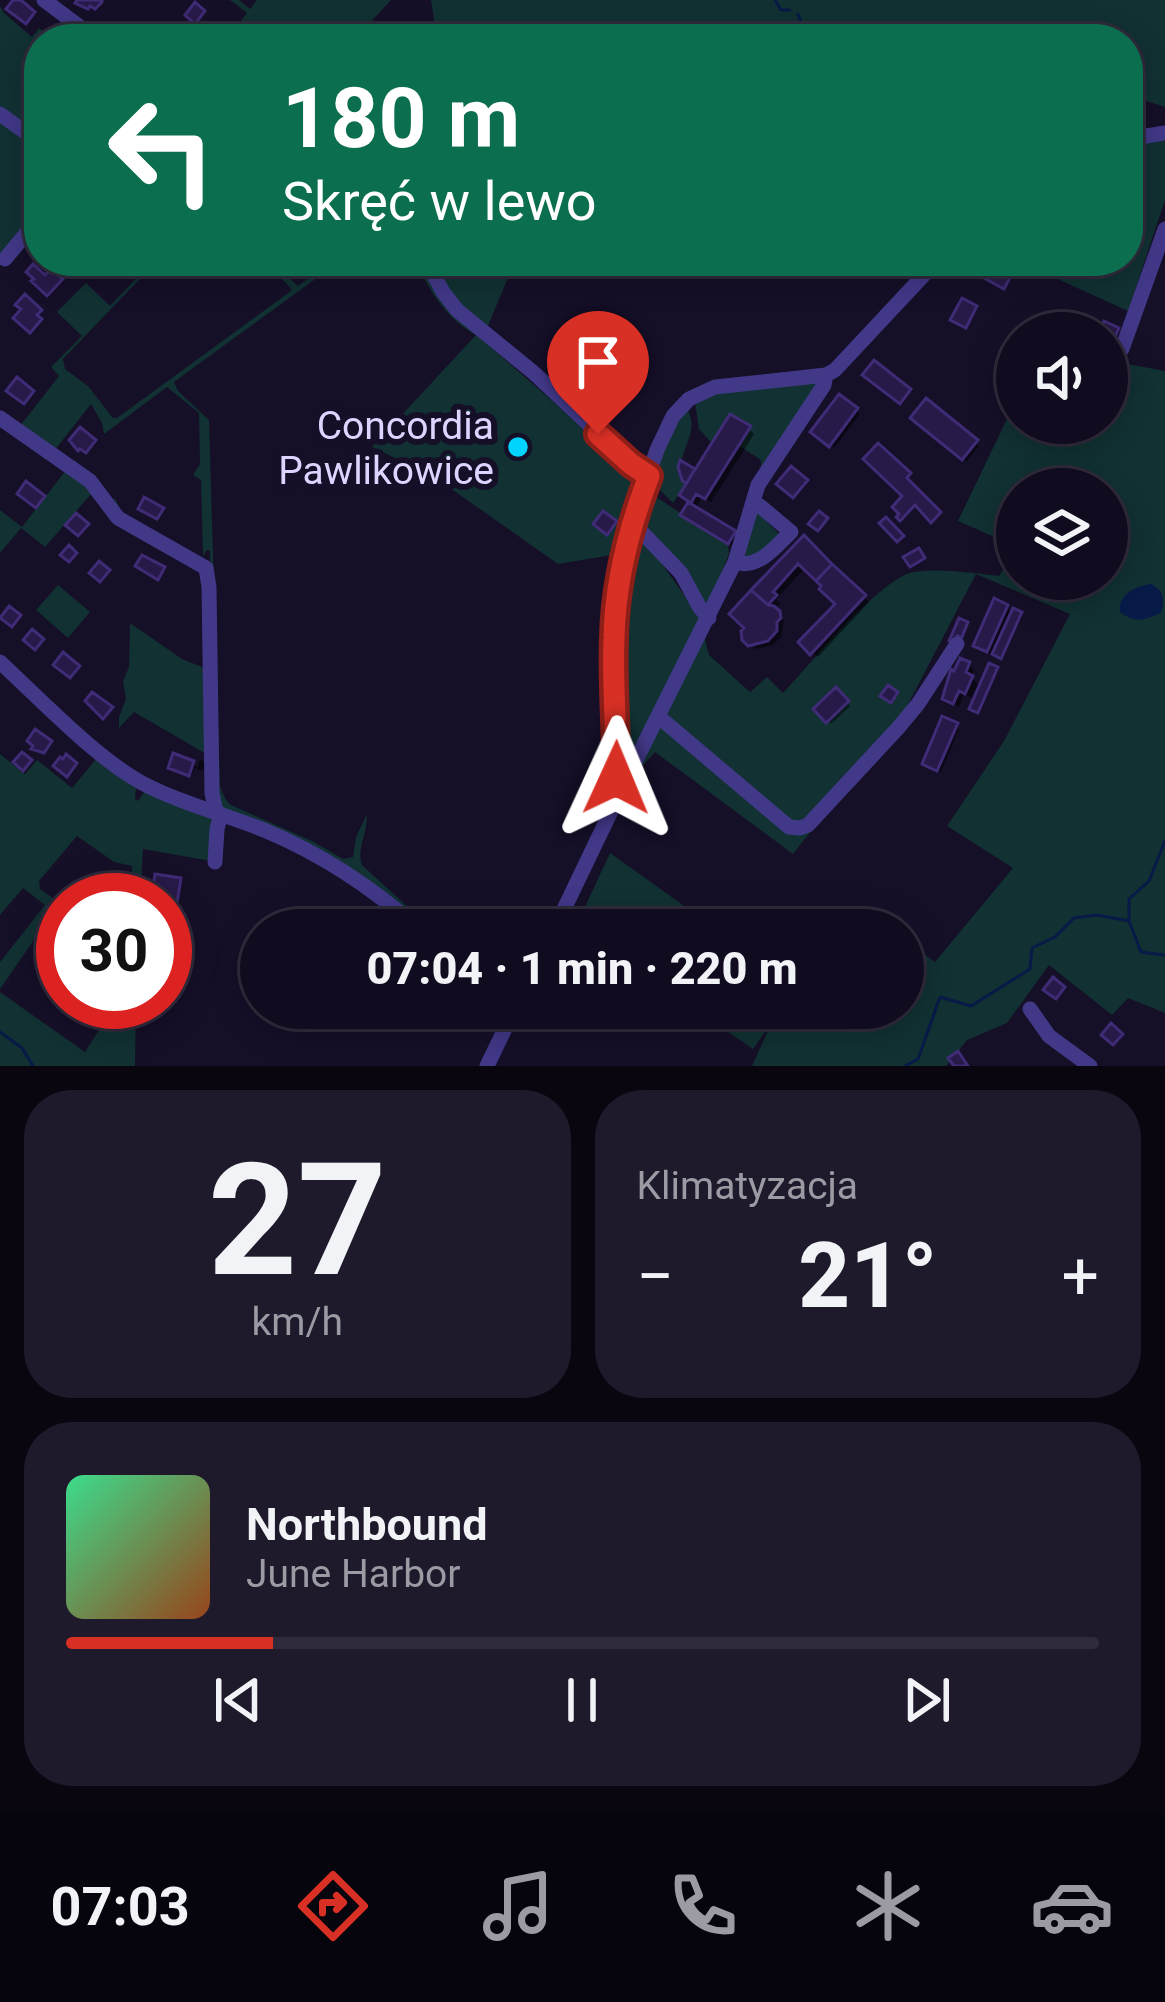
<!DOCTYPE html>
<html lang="pl">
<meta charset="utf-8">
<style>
body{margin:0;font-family:Roboto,sans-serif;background:#1e192b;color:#f1f3f6;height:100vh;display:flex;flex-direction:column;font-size:45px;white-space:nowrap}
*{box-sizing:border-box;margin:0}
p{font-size:39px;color:#9c9ba4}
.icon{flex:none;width:66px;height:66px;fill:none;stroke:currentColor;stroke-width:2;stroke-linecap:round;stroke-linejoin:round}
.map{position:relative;height:1066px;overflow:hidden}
.panel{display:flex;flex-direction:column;gap:24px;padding:24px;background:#090610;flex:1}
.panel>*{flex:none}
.banner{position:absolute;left:24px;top:24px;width:1119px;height:252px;border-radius:48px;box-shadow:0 6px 30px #0003,0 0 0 3px #302b3c;background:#0b6e4f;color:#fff;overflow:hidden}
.buttons{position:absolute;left:996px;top:312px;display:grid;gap:24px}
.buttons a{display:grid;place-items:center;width:132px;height:132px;border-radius:50%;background:#100b1e;box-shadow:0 6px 30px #0003,0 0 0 3px #302b3c;font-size:60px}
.speed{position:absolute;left:36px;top:873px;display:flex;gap:24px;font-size:60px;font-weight:700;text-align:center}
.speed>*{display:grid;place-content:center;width:156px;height:156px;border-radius:50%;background:#100b1e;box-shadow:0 6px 30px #0003,0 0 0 3px #302b3c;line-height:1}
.speed .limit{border:18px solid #d22;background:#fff;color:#111}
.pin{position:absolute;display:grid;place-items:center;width:102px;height:102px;color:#fff;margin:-123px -51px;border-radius:50% 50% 50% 0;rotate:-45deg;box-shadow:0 0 12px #0007}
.pin .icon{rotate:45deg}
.me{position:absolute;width:132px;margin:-66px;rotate:1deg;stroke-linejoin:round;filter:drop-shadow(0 0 9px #0008)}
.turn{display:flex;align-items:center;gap:42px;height:252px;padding:0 60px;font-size:54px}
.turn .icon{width:156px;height:156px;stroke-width:2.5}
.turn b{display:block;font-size:84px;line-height:102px}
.big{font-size:90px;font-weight:800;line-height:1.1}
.panel .tile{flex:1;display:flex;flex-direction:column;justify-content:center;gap:18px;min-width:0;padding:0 42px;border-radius:48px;background:#1e192b}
.panel .dial{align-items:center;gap:0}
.dial b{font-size:156px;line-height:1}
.song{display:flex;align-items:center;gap:36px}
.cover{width:144px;height:144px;border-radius:18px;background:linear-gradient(135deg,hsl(150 70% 55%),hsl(20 70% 35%))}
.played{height:12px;border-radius:6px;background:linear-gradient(90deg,#d93025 20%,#302b3c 20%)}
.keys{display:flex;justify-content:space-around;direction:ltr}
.heat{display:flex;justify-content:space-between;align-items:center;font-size:66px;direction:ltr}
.panel .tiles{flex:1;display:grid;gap:24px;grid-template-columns:1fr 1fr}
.tile:last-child{grid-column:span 2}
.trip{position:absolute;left:240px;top:909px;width:684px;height:120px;border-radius:60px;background:#100b1e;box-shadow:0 6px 30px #0003,0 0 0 3px #302b3c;font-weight:800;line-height:120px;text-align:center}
.dock{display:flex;height:192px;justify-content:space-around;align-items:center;background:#06040c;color:#9c9ba4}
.dock .icon{width:84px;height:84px}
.dock .current{color:#d93025}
.dock b{font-size:54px;color:#f1f3f6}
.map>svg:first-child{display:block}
</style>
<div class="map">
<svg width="1165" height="1066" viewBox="0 0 1165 1066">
<rect width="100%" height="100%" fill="#150f28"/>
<path fill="#113132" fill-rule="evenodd" d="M230 0H239L250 9 257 0H391L355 39H246L242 35 239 39H227L247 13Z
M431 0H1165V107L1128 95V39H437Z
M0 6 4 13 32 37 39 28 53 39 39 41V138L0 109Z
M0 119 39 147V212L0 260Z
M1165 141V200L1128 311 1049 275 1055 261H1128V142Z
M153 261H157L63 359 65 369 88 386 113 418H117L291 291V288L263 261H277L275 265 298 286 332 261H340L174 382 178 391 209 420 220 787 226 800 231 805 314 842 343 859 353 857 356 837 367 814C368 833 356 849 362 865L433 930H425L336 861 223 810 219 805 210 551 207 550 200 560 193 559 127 520 111 504 115 498 123 516 194 557 203 556 201 480 193 475 200 464 199 413 167 387 104 434 102 423 91 404 54 451 40 436 36 438 20 426 59 376 51 367 82 336 57 312 86 283 110 306Z
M415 261H515L487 328 477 335 631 470 636 481 618 554 558 564 433 476 372 447 476 335C447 320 429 290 415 261Z
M1117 362 1165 371V1013L1128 998 1112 1015 1049 965 1007 1023 967 1040 946 1066H752L767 1033 786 1008H903V938L935 962 1013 868 947 826 1004 741 1070 614 976 574 904 712 793 854 655 752 612 800 619 634 625 574 640 533 699 616 709 655 750 692 767 677 783 693C808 667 882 576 914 572 940 568 972 573 999 576L1008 562 1010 544 958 521 1017 398V423H1107V397ZM1017 489H1107V579H1017Z
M816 383 817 386 761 469V460L738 445 712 443 699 429 695 403 724 390Z
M687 409C702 434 674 453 682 480L686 484 673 503 661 491 651 486C659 460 666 428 687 409Z
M66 470 92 493 45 547 21 528 0 553V510L22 527Z
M650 493 728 544 729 554 710 603 706 605 639 523Z
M755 513 759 514 782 537 749 559 744 555Z
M58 585 90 612 68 638 36 610Z
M130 623 182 659 207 669 211 798 209 800 205 799 210 793 208 755 134 712 119 728V717L126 699 123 681 129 667Z
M0 754 25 774 37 760 72 788 97 758 136 788 135 799 138 801 144 792 213 815 211 861 143 849 140 900H131L132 866 114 862 77 836 39 881 40 889 63 905V917L54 911 0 989V962L45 905 23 888 0 915Z
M610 853 718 930H582L576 926Z
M863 906 893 930H845Z
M0 992 85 1052 117 1002H136L135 1066H0Z
M693 1008H782L753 1049Z"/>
<path fill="#081a47" d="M1151 584C1164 591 1165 599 1161 613 1143 620 1136 624 1120 612 1118 594 1136 586 1151 584Z"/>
<path fill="#0007" d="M840 398 860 414 834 448 814 432Z
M926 403 979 446 967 461 914 418Z
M749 429 754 434 711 502 702 497 695 510 734 533 737 537 732 545 684 514 691 502 690 483 684 479 682 465 696 473Z
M804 539 869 602 818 657 802 642 839 604 805 568 776 599 780 603 774 609 784 620 781 637 773 645 756 649 745 638Z
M1006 607 1013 614 1022 617 1003 658 992 651 991 654 980 649Z
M969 665 974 670 971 677 981 688 996 669 998 671 980 713 974 710 976 699 964 694 959 707 945 698Z
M836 691 850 706 831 724 817 709Z
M956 726 959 729 941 772 929 767Z
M200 760 206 762 203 771 194 768 191 775 173 769 193 763 197 768Z"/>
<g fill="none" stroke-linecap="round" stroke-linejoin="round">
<path stroke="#081a47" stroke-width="3" d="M775 0 781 10H790
M798 14 807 39
M1129 921 1141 952 1165 955
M0 1032 22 1048 33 1066
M905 1066 918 1059 940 997 971 1006 1030 969 1032 948 1055 937 1074 918 1097 915 1129 921V899L1149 881 1165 841"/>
</g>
<path fill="#271a49" stroke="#3f2b76" stroke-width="3" d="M13 0H21L35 12 26 24 6 9Z
M77 0H102V2L95 9 90 6 88 9 75 3Z
M195 2 205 11 195 24 185 15Z
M141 23 163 39H130Z
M994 261H1006L1005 266 1014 270 1004 289 980 276 987 263 991 266Z
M33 264 45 275 51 269 63 279 47 296 31 281 34 279 26 272Z
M25 294 42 310 37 315 42 319 30 333 13 318 21 309 15 305Z
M962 298 977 306 966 328 950 320Z
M1104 321 1119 328 1114 339 1107 336V333L1098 332Z
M874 360 911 389 900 404 862 375Z
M17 377 34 391 24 404 6 391Z
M839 394 858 408 829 447 810 432Z
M926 398 978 440 962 460 910 418Z
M730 414 751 426 705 499 696 494 691 503 679 495Z
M80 427 96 440 86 453 80 449 78 451 69 440Z
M878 443 911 473 907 478 941 512 931 523 915 505 900 521 896 517 899 514 892 507 902 496 863 459Z
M680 460 695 469 686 484 682 480 678 467Z
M791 466 808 480 793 498 776 484Z
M26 481 45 496 36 508 17 494Z
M144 497 164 508 157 519 138 509Z
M688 502 736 531 728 544 680 515Z
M603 511 617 521 607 535 593 524Z
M819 511 828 518 818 531 808 524Z
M76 513 89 524 78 536 65 525Z
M886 517 904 536 897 542 879 523Z
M804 535 832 564 816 581 798 564 773 592 777 595 768 605 751 590Z
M69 545 77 553 69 562 60 555Z
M919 548 925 558 910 567 903 557Z
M142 555 165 567 158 580 135 566Z
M99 561 110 570 100 582 89 573Z
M832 564 866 595 810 655 798 642 835 604 819 589 821 586 816 581Z
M751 590 768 605 774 606 780 611 781 618 777 622V631L768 641 748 646 742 640 741 631 744 628 729 614Z
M994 598 1008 605 987 652 973 646Z
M9 606 21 615 12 627 0 618Z
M1013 608 1022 612 1001 659 992 654Z
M959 618 968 622 962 637 957 636 954 643 949 641Z
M32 629 44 639 35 650 23 640Z
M63 652 80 666 70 678 53 665Z
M960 658 970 662 966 672 973 676 965 694 959 691 953 704 942 699 951 669 954 671Z
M989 663 998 667 978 713 969 709Z
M888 685 898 692 891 703 880 696Z
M836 687 849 701 826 723 813 709Z
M92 692 113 707 103 719 85 701Z
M942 716 958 723 937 771 922 764Z
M35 729 52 741 44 753 31 749 33 746 27 741Z
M22 752 32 760 23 771 13 762Z
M173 753 194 761 189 776 168 768Z
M66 754 77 763 67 777 53 766 60 757 63 759Z
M155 874 181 878 177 903 168 901 169 897H151Z
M95 875 111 884 103 897 99 895 96 899 83 891Z
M1053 977 1065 987 1056 999 1043 990Z
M1111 1023 1123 1034 1113 1045 1101 1035Z
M958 1051 968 1066H954L948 1058Z"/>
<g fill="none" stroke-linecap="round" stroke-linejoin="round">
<path stroke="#413888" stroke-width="15" d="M44 0 96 39
M0 114 39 142
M1128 139 1165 133
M5 259 39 218
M426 261 443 292 457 310 534 373 630 463 649 475
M1122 349 1165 229
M0 418 90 481 118 518 206 568 209 587 212 793 216 812
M633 523 681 573 700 608 709 618
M735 562C758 570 775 547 791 532L760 506 752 504
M0 662C40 699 96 758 142 783 180 803 224 814 264 830 322 854 373 888 420 930
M659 717 789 827 800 828 808 825 898 728 918 704 957 644
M616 778 629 774 735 562 758 485 824 385 826 375 835 370 937 261
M215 862 217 829 221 814
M554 930 613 807 617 722 614 638 623 560 640 499 657 450 673 416 689 399 715 387 826 375
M1030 1009 1049 1036 1090 1066
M487 1066 515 1008"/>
</g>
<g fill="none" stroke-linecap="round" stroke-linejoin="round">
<g stroke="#8d1f18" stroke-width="30">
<path id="route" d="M598 434 631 464 649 476C629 528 615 583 614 638 612 685 617 731 616 778"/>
</g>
<use href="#route" stroke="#d93025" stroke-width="21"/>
</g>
<circle fill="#01d3ff" stroke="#150f28" stroke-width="4.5" cx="518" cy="447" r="12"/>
<g text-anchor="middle" stroke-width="12" stroke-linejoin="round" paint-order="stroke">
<g font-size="39" fill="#ddd5ff" stroke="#150f28" text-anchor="end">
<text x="494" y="439">Concordia<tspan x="494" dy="45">Pawlikowice</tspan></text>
</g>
</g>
</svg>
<div class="buttons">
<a><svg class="icon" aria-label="sound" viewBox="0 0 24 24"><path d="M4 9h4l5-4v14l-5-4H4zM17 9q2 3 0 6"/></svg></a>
<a><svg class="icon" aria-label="layers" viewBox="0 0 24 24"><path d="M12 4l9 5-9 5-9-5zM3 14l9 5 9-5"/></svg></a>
</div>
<div class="speed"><div class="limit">30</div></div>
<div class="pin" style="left:598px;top:434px;background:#d93025"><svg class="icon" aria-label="arrive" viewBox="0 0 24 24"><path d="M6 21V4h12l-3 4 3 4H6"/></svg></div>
<svg class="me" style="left:616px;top:778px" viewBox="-20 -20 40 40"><path d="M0-17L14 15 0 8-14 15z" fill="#d93025" stroke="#fff" stroke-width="4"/></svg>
<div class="trip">07:04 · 1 min · 220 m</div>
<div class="banner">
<div class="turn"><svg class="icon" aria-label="left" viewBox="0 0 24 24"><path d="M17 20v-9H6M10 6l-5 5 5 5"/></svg><div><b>180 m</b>Skręć w lewo</div></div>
</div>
</div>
<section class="panel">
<div class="tiles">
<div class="tile dial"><b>27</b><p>km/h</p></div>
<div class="tile"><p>Klimatyzacja</p>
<div class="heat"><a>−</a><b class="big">21°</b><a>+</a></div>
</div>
<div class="tile">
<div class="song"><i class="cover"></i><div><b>Northbound</b><p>June Harbor</p></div></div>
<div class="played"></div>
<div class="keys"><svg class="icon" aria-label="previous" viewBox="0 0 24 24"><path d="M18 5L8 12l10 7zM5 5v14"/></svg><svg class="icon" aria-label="pause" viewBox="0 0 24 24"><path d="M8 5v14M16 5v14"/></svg><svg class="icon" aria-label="next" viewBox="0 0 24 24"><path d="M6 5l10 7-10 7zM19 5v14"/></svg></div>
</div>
</div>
</section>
<nav class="dock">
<b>07:03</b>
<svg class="icon current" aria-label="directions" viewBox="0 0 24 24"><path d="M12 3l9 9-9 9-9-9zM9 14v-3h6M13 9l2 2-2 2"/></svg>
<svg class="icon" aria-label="music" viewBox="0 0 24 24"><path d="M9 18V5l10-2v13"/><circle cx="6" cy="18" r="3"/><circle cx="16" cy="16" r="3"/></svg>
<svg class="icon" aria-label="phone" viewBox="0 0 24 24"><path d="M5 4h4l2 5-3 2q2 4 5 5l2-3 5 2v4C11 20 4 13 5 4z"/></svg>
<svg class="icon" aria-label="climate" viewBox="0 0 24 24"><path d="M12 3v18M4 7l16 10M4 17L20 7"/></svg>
<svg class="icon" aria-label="car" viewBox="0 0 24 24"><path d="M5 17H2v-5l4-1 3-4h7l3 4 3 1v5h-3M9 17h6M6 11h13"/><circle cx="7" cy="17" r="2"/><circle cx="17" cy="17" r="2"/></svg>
</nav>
